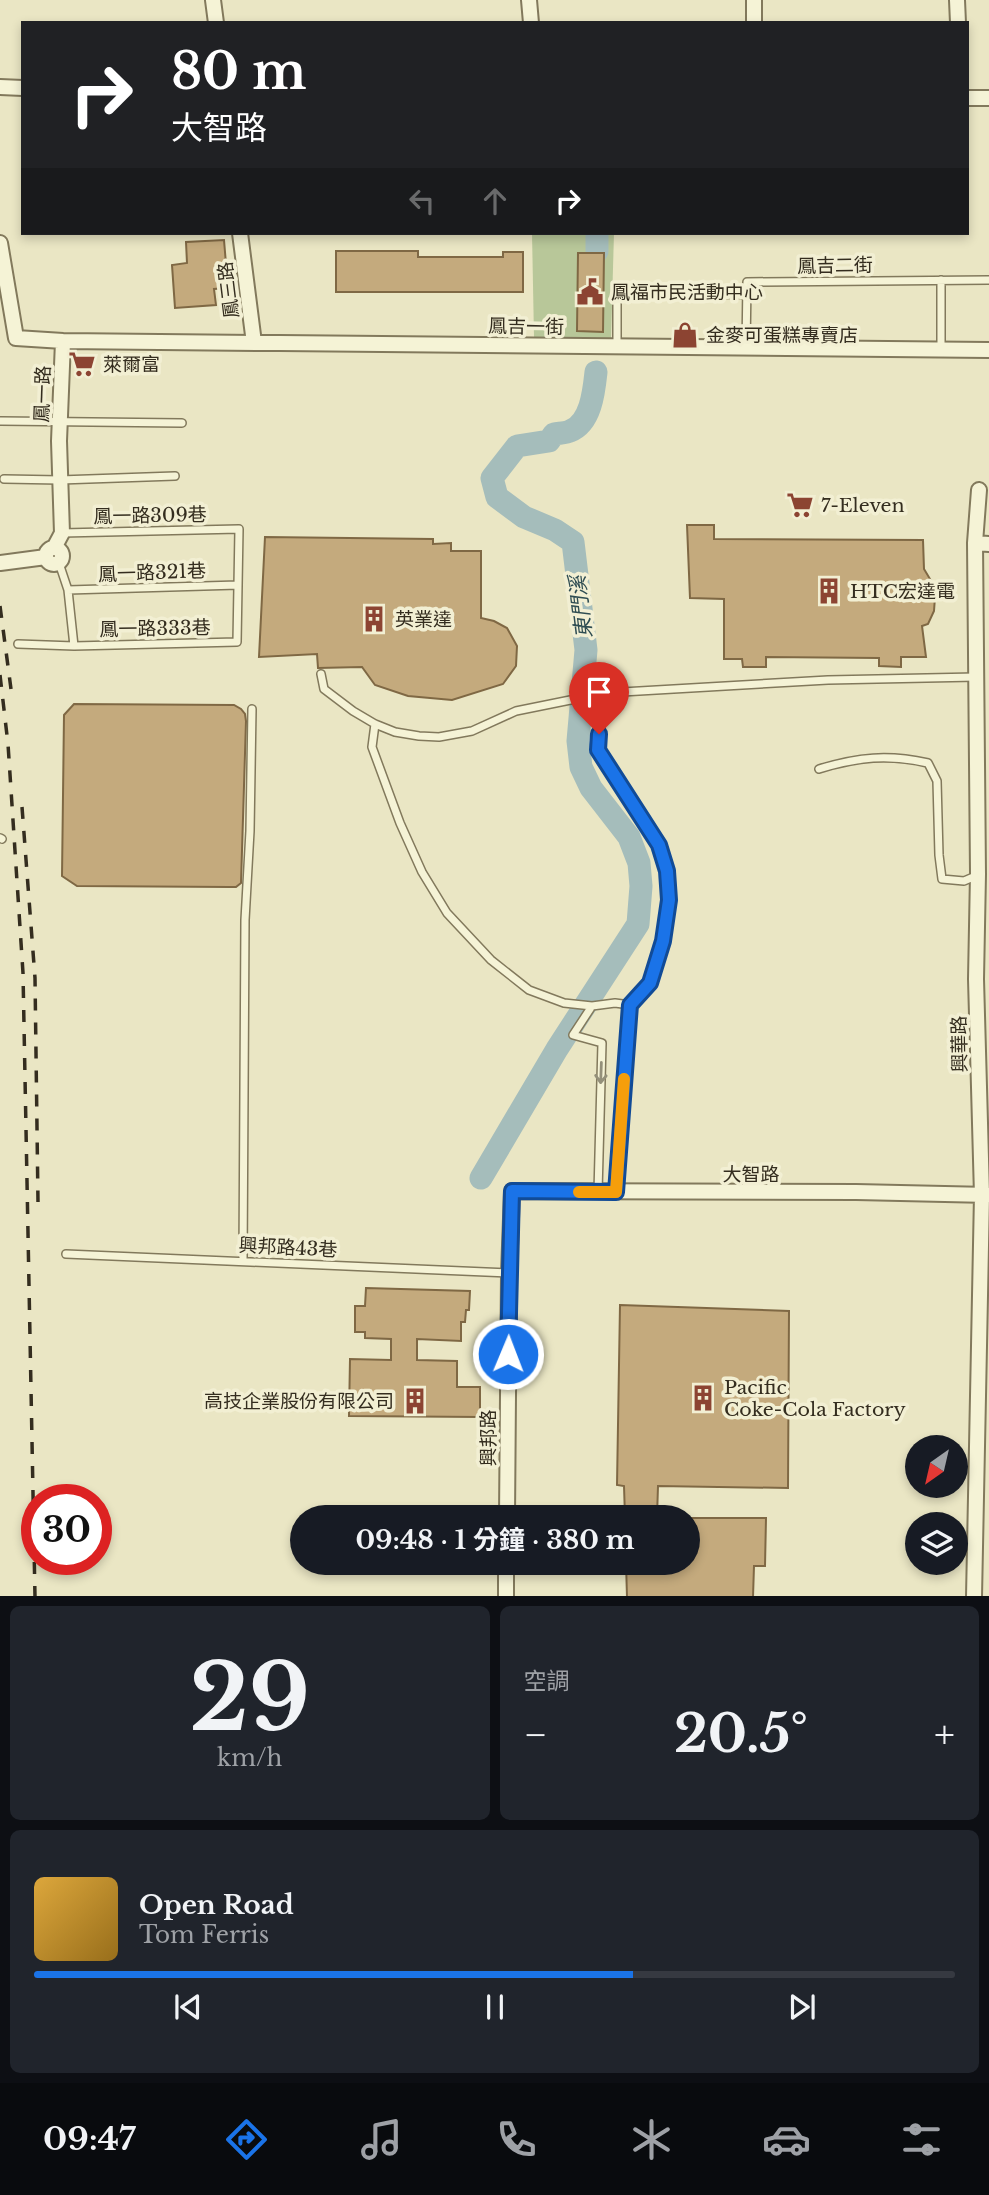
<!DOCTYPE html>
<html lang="zh-TW">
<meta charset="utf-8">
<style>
body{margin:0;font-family:"Libre Baskerville","Noto Sans TC",serif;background:#20242c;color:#f1f3f6;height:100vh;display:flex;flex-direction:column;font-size:26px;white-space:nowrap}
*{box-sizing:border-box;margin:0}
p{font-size:23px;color:#9ea1a6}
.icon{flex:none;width:38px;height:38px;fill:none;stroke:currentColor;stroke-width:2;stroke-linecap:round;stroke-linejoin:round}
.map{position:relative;height:1596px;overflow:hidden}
.details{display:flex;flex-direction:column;gap:10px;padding:10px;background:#0d0f14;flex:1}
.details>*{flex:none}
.guide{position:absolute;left:21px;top:21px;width:948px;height:214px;border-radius:0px;box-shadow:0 4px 10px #0003;background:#202124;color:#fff;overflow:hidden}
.needle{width:46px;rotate:214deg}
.buttons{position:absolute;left:905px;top:1435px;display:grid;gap:14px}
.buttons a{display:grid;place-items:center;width:63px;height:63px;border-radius:50%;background:#171b24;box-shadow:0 4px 10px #0003;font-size:35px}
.speed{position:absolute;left:21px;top:1484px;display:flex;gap:14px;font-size:35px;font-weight:700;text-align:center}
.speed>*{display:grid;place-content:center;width:91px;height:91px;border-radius:50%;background:#171b24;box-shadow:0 4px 10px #0003;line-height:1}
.speed .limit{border:10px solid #d22;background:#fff;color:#111}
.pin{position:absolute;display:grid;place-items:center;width:60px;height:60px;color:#fff;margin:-72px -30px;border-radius:50% 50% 50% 0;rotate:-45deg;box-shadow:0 0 7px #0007}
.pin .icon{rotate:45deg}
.me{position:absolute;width:77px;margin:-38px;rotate:1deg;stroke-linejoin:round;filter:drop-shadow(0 0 5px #0008)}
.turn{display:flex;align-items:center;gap:24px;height:147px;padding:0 35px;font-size:32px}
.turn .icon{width:91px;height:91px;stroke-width:2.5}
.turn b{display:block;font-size:49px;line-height:60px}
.lanes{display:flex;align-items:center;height:66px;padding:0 35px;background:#0003;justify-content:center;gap:35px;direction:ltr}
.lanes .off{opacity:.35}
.big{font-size:52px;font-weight:700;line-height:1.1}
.details .widget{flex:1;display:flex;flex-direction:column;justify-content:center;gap:10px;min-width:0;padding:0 24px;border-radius:10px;background:#20242c}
.details .dial{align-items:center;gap:0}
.dial b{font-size:91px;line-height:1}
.song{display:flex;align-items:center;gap:21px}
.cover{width:84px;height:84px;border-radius:10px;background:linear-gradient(135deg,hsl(40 70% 55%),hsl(40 70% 35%))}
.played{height:7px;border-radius:4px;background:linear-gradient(90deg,#1a73e8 65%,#363941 65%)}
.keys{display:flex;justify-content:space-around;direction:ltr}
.heat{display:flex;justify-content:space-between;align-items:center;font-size:38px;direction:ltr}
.details .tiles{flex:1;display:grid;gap:10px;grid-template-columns:1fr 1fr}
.widget:last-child{grid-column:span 2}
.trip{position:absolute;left:290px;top:1505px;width:410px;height:70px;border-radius:35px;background:#171b24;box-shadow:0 4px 10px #0003;font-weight:700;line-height:70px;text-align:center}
.menu{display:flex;height:112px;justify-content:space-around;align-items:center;background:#090b0e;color:#9ea1a6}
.menu .icon{width:49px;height:49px}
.menu .current{color:#1a73e8}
.menu b{font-size:32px;color:#f1f3f6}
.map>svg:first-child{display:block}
</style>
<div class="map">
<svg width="989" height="1597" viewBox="0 0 989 1597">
<rect width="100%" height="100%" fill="#eae6c4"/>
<path fill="#b8c799" d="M532 233H614L611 339 534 337Z"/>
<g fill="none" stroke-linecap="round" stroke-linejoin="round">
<path stroke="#a5bdbb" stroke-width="23" d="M597 251V233
M481 1178 557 1049 638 924 641 886 639 863 629 837 591 788 581 767 578 741 586 650 573 542 555 530 524 517 497 497 492 478 517 446 549 441 554 434C559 433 566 433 570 431 591 423 594 391 596 372"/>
</g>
<path fill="#c4aa7d" stroke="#7f6844" stroke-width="2" d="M224 240 228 288 214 289 216 305 175 308 172 265 187 263 186 242Z
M336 251H418V257H503V252H523V292H336Z
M578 253H604L603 332 577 331Z
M687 525H714V539L923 540 924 569 933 584 935 597 934 611 928 624 922 626 926 657H901V667L879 666V658L766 657V667H743L742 659H724V599L690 598Z
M265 537 433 539V544L451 543V551H481V618L494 621 507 628 517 646 516 666 503 684 452 700 408 696 375 685 362 667 318 668 317 654 259 657Z
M74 704 234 705 241 709 245 714 246 721 241 883 236 887H229L77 886 62 876 64 715Z
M366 1288 470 1291 469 1310H466L465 1322H461V1341L417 1339V1360L457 1361V1387H480V1417L349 1416 350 1359 391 1360V1339L365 1338V1332H355V1306H365Z
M620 1305 789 1311 788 1488 658 1486 657 1517H625L624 1486 617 1485Z
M688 1518H766L765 1566H754L753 1597H627L626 1563H688Z"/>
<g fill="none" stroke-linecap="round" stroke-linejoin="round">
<g stroke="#82795c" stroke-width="10">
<path id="service" d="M941 280V349
M617 346V296L747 294
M746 348 747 282 989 280
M1 421 182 423
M4 479 60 480 175 476
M62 533 239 529 237 642 74 646
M68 590 238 585
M18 644 74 646 68 590 59 563
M321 674 324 689 353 711 375 724 395 732 419 736 439 737 472 731 516 711 605 693 828 680 976 677
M605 693 598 750 659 845 667 871 669 900 662 941 650 983 630 1005
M375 724 372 747 400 823 422 872 447 913 491 960 529 990 564 1003 592 1006
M819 769C858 757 888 754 928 763L937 781 939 855 942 879 964 881 978 875
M0 838 2 839
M598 1192 602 1043 573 1035 592 1006 615 1003 630 1005 616 1192
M66 1254 509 1273
M243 1261 245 920 250 831 252 709"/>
</g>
<g stroke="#82795c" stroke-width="18">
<path id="minor" d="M213 0 216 23
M529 0 531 23
M754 0V23
M957 0 958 23
M0 87 23 88
M968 98H989
M240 233 254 343
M0 243 16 338 63 341 989 350
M975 543 989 544
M54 548 62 533 59 441 63 341
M46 556a8 8 0 1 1 16 0a8 8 0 1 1-16 0Z
M0 563 46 557
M507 1517 509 1273 512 1191 856 1192 989 1195
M506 1597V1563
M974 1597 982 1195 976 979 978 874 975 543 979 490"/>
</g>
<use href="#service" stroke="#f5f3d6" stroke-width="7"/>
<use href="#minor" stroke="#f5f3d6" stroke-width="14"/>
<path stroke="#342d1f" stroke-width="3.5" stroke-dasharray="12 12" stroke-linecap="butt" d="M0 606 11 689
M0 675 8 744 23 973 35 1597
M22 807 35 978 38 1202"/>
</g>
<defs><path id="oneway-shaft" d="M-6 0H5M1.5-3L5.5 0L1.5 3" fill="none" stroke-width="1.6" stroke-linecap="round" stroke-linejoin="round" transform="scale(1.75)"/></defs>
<use stroke="#94907a" href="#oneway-shaft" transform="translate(601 1073) rotate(92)"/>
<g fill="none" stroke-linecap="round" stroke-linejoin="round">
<g stroke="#114b97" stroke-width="18">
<path id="route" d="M508 1354 512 1191 616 1192 630 1005 650 983 663 941 669 900 667 871 659 845 598 750 599 734"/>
</g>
<use href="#route" stroke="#1a73e8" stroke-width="12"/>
<path stroke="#f59e0b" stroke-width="12" d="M579 1192H616L624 1079"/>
</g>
<defs>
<g id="civic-bare" transform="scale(2.1)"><path d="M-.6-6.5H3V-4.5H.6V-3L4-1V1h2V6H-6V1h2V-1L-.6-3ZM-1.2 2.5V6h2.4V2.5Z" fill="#8c4432" stroke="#f2efd3" stroke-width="2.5" paint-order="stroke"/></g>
<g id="shop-bare" transform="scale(2.1)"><path d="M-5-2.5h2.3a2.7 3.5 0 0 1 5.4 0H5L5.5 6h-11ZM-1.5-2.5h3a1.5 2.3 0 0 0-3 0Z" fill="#8c4432" stroke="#f2efd3" stroke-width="2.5" paint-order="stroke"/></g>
<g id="supermarket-bare" transform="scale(2.1)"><path d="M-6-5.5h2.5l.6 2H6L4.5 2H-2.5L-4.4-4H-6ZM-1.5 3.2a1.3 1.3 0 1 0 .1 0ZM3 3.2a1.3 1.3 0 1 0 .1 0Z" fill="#8c4432" stroke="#f2efd3" stroke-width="2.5" paint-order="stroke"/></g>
<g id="building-bare" transform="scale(2.1)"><path d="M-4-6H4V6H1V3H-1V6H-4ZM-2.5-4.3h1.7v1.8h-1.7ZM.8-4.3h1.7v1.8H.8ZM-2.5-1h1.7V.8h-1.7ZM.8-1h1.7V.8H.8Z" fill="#8c4432" stroke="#f2efd3" stroke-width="2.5" paint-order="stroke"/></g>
</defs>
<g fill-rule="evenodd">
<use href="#civic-bare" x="590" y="292"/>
<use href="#shop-bare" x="685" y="335"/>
<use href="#supermarket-bare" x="82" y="364"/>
<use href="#supermarket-bare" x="800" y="505"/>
<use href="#building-bare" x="829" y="591"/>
<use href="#building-bare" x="374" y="619"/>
<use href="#building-bare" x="703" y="1398"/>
<use href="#building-bare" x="415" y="1401"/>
</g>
<g text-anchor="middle" stroke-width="7" stroke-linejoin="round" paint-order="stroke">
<g font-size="19" fill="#342d1f" stroke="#f2efd3">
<text transform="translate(835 265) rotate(-1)" y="7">鳳吉二街</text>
<text transform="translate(228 290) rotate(-97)" y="7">鳳三路</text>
<text transform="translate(526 326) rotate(1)" y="7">鳳吉一街</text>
<text transform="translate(42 394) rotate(-88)" y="7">鳳一路</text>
<text transform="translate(150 515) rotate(-1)" y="7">鳳一路309巷</text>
<text transform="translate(152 572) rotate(-2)" y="7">鳳一路321巷</text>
<text transform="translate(155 628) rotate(-1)" y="7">鳳一路333巷</text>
<text transform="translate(959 1044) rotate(-91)" y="7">興華路</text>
<text x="751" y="1181">大智路</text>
<text transform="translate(288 1247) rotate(3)" y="7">興邦路43巷</text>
<text transform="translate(488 1438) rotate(-90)" y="7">興邦路</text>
</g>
<g font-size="19" fill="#342d1f" stroke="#f2efd3" text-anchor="start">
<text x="611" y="299">鳳福市民活動中心</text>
<text x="706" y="342">金麥可蛋糕專賣店</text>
<text x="103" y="371">萊爾富</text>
<text x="821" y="512">7-Eleven</text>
<text x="850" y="598">HTC宏達電</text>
<text x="395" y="626">英業達</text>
<text x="724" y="1394">Pacific<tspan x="724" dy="22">Coke-Cola Factory</tspan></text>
<text x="394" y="1408" text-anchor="end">高技企業股份有限公司</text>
</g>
<g font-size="21" font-style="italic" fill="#2f4d52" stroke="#f2efd3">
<text transform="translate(581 607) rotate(-97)" y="7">東門溪</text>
</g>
</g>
</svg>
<div class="buttons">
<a><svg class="needle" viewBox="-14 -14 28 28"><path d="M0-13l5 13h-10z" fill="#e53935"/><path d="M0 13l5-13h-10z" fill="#9ea1a6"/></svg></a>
<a><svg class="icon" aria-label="layers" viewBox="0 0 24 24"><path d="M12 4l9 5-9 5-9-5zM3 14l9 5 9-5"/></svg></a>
</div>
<div class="speed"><div class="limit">30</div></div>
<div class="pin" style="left:599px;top:734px;background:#d93025"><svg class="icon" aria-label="arrive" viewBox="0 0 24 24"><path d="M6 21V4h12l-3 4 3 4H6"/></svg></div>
<svg class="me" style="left:508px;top:1354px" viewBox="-20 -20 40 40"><circle r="17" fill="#1a73e8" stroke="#fff" stroke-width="3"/><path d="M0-11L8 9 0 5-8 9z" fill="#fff"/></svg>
<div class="trip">09:48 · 1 分鐘 · 380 m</div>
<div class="guide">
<div class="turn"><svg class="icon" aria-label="right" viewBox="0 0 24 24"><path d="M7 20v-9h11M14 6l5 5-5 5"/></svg><div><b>80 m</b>大智路</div></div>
<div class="lanes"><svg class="icon off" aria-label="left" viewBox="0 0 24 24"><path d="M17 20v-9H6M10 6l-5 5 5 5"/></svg><svg class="icon off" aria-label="ahead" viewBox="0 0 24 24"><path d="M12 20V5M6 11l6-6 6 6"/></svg><svg class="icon" aria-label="right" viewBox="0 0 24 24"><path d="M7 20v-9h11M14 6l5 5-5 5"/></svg></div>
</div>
</div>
<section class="details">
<div class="tiles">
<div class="widget dial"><b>29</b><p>km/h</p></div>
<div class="widget"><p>空調</p>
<div class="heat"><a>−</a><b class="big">20.5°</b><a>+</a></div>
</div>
<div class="widget">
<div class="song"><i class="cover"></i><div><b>Open Road</b><p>Tom Ferris</p></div></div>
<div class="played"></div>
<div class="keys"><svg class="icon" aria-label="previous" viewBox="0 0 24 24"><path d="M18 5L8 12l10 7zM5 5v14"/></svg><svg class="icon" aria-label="pause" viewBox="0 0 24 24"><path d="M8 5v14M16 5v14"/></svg><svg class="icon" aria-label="next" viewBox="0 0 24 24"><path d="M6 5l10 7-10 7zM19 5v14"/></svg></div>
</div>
</div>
</section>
<nav class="menu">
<b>09:47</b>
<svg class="icon current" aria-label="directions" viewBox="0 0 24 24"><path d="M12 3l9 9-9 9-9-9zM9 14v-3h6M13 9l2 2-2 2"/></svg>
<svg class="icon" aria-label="music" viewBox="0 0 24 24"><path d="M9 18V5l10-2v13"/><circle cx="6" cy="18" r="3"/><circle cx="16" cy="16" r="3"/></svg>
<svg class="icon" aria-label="phone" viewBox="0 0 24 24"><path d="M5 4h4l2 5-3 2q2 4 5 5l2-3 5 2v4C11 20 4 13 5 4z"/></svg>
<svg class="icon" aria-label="climate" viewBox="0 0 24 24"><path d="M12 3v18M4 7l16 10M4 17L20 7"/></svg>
<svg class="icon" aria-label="car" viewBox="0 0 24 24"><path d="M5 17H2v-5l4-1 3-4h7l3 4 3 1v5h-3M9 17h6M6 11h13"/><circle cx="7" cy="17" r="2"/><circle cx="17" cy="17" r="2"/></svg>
<svg class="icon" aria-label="filters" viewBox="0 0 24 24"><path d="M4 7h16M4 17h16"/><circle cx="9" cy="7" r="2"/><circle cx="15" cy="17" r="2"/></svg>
</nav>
